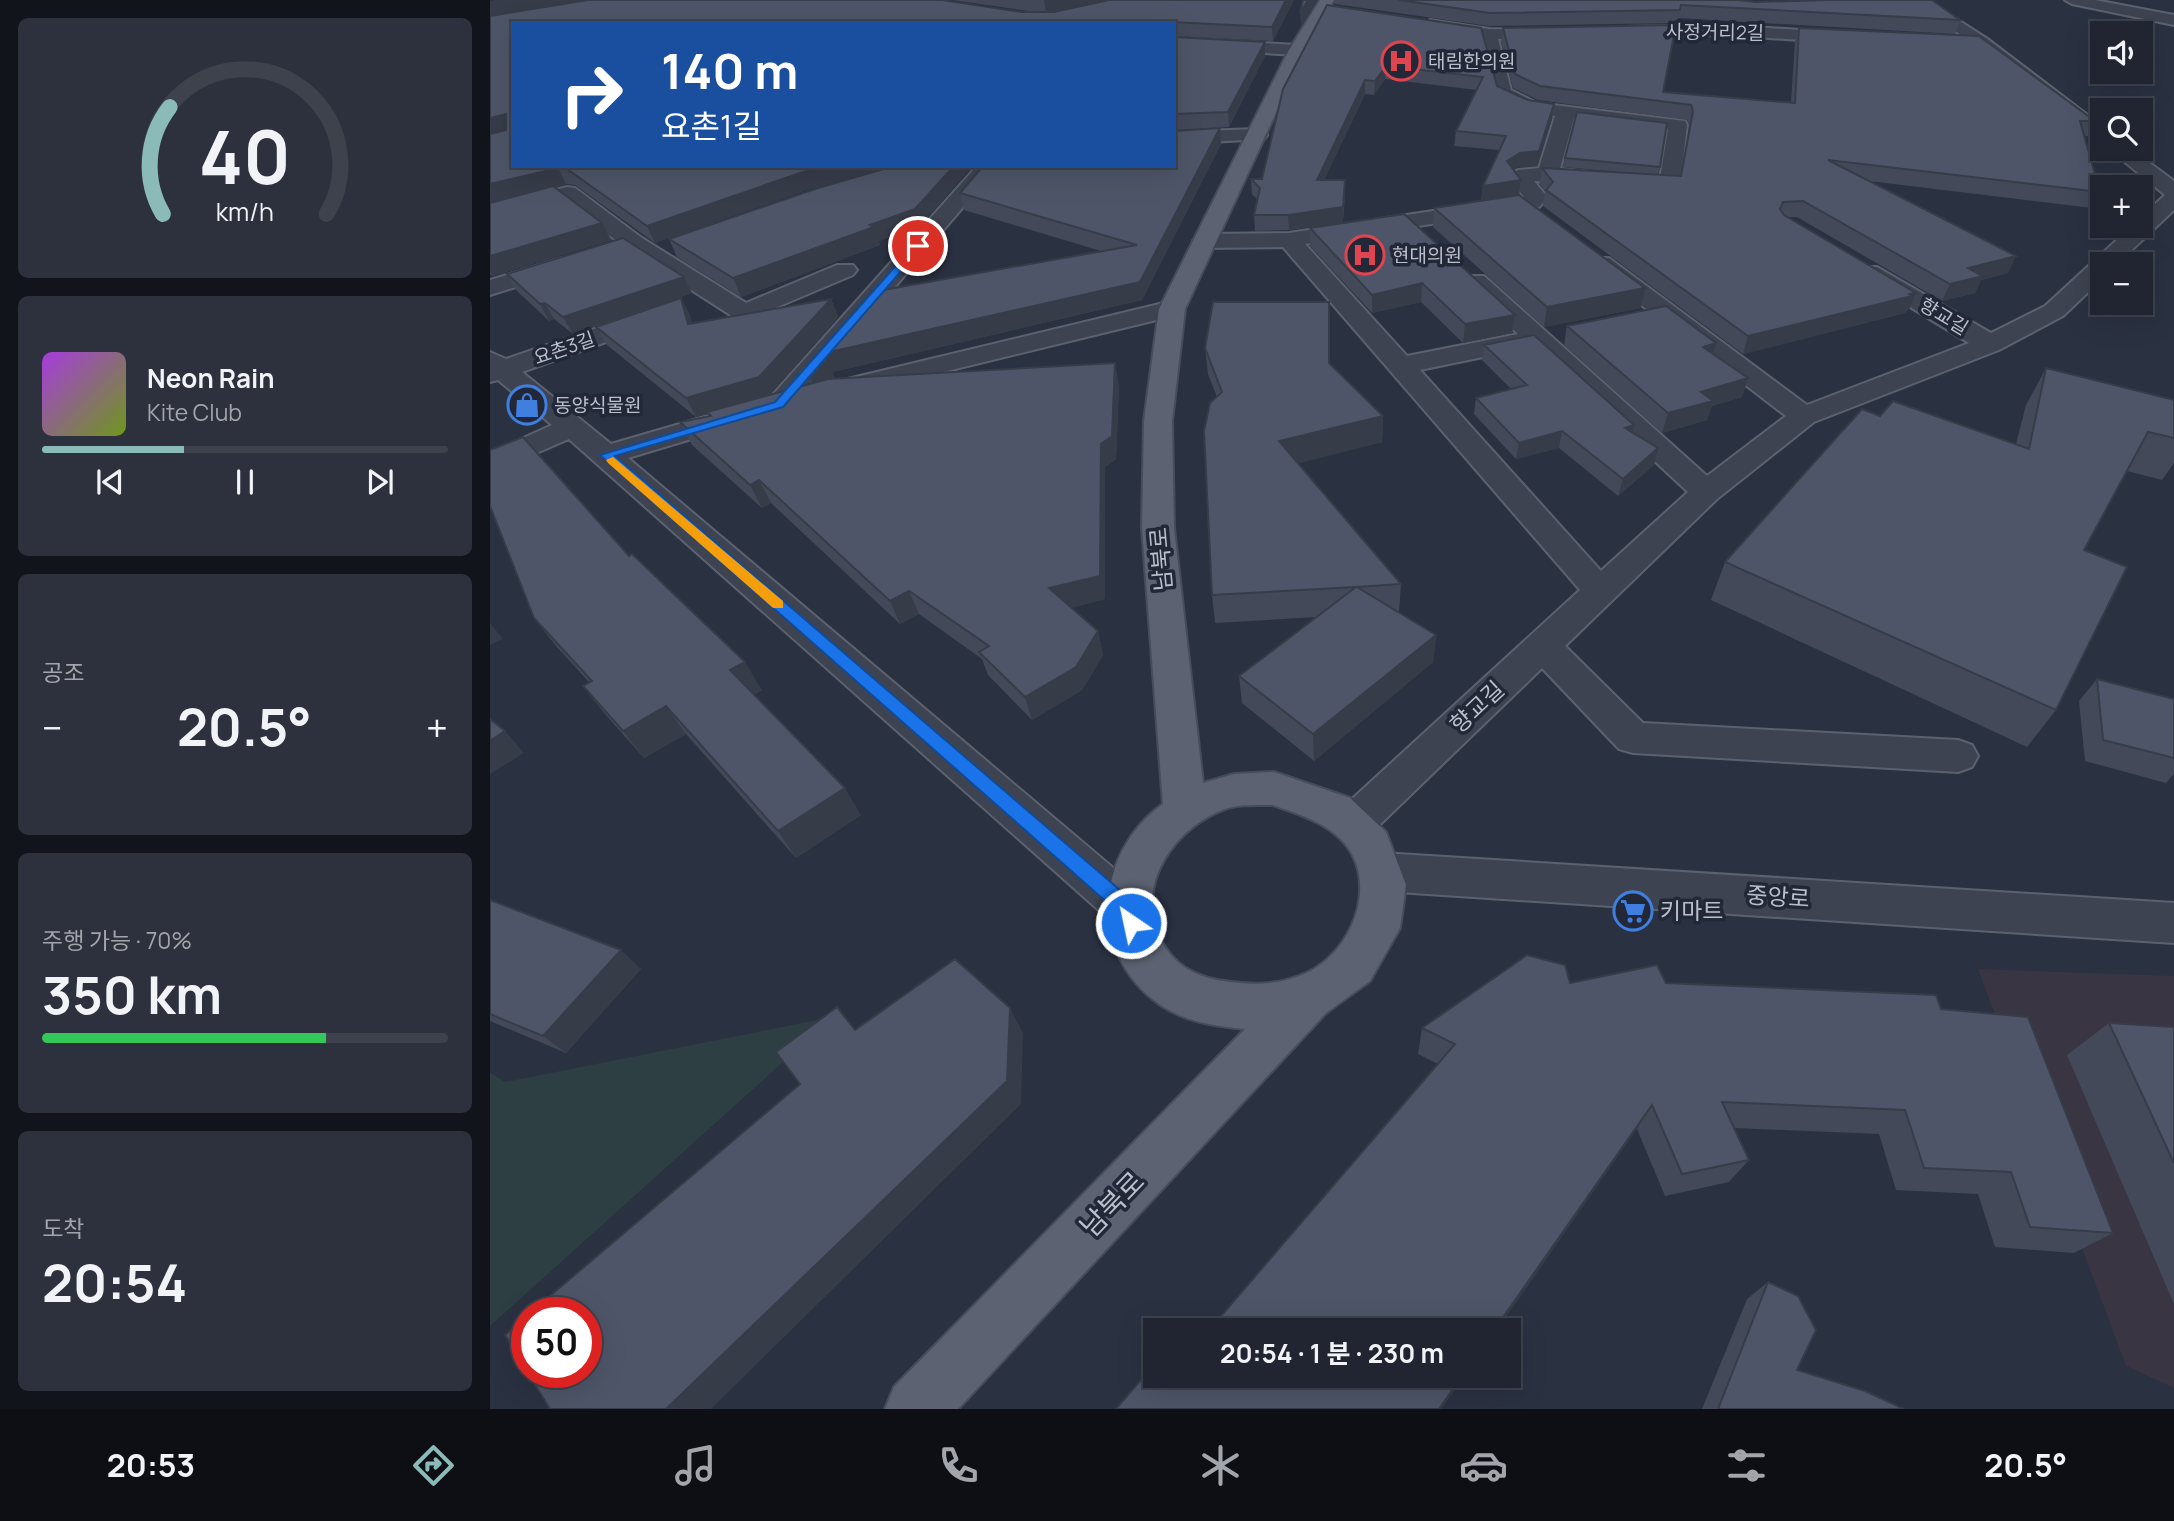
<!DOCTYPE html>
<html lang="ko">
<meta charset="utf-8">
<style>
body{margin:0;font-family:Manrope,"Noto Sans KR",sans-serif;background:#2d313d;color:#f1f3f6;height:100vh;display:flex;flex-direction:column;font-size:26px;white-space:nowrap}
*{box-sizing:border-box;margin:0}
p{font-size:23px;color:#a2a5ab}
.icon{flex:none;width:38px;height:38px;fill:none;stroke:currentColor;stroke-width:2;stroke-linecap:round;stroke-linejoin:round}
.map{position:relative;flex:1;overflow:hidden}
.panel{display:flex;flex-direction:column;gap:18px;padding:18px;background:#12141b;width:490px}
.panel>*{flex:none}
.banner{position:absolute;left:21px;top:21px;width:665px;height:147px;border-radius:0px;box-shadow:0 7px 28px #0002,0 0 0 2px #3d424d;background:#1a4fa0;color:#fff;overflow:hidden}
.controls{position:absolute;left:1600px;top:21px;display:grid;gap:14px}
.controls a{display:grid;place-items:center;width:63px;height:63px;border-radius:0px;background:#202531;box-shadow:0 7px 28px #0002,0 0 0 2px #3d424d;font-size:35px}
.speed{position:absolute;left:21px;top:1297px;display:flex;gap:14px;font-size:35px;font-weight:700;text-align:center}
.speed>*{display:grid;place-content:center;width:91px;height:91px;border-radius:50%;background:#202531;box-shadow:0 7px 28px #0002,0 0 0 2px #3d424d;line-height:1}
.speed .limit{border:10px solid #d22;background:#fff;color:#111}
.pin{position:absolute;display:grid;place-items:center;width:60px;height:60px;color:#fff;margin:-30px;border:4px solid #fff;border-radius:50%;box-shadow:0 2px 7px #0007}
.me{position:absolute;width:77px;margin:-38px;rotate:326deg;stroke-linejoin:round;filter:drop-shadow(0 0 5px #0008)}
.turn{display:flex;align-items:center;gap:24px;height:147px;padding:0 35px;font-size:32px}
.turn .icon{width:91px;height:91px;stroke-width:2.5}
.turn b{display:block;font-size:49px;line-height:60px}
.big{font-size:52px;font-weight:700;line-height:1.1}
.panel .widget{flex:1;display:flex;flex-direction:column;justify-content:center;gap:10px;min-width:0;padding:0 24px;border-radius:10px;background:#2d313d}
.panel .dial{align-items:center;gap:0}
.dial svg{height:182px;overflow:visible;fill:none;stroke:#3d424d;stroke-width:7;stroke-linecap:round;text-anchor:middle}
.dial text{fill:#f1f3f6;stroke:none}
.song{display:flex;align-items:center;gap:21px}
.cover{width:84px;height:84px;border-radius:10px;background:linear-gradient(135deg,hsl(280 70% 55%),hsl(80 70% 35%))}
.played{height:7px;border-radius:4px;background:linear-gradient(90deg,#8bbbb9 35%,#3d424d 35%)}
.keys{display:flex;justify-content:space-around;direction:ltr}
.heat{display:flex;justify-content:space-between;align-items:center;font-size:38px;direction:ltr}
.charge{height:10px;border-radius:5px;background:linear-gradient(90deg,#34c759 70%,#3d424d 0)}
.trip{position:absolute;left:653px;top:1318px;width:378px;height:70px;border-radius:0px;background:#202531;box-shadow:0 7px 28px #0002,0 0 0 2px #3d424d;font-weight:700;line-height:70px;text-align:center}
.menu{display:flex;height:112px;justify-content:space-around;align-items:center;background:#0d0f14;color:#a2a5ab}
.menu .icon{width:49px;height:49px}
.menu .on{color:#8bbbb9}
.menu b{font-size:32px;color:#f1f3f6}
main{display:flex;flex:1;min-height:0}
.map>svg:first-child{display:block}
</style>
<main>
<section class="panel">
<div class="widget dial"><svg viewBox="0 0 100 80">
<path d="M14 69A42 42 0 1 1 86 69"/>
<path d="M14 69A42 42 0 0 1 17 22" stroke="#8bbbb9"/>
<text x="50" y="56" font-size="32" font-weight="700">40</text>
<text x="50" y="72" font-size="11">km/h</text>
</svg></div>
<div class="widget">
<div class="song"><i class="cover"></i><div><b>Neon Rain</b><p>Kite Club</p></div></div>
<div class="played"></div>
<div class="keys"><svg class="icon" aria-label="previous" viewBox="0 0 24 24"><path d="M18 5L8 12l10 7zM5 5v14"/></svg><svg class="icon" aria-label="pause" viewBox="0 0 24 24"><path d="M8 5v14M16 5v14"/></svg><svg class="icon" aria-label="next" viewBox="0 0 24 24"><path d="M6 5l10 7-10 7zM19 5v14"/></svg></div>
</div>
<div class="widget"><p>공조</p>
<div class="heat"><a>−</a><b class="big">20.5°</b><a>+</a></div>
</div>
<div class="widget"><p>주행 가능 · 70%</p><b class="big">350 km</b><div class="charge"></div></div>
<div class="widget"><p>도착</p><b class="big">20:54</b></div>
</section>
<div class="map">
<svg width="1684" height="1409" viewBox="0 0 1684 1409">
<rect width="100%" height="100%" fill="#2a3141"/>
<path fill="#393543" d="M1488 969 1684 976V1388L1636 1366Z"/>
<path fill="#2d3f43" d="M343 1017 0 1326V1073L15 1082Z"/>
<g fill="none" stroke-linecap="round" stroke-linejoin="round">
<g stroke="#5c616f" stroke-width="4">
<path id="minor" d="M1420 0H1437L1499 40 1612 126V141L1605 139 1487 46Z
M1575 0H1605L1684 15V25L1582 4Z
M940 20 999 29 1071 30 1073 33 1065 38 1008 39 1021 90 1047 103 1195 121 1197 125 1190 186 1179 192 1044 181 1058 198 1049 207 815 244 917 356 1028 334 973 281 976 276H994L1217 476 1296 416 1103 268 1099 263 1103 258H1119L1317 405 1479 343 1371 277 1367 272 1371 267H1387L1501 333 1555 306 1642 226H1650V218L1675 195 1619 149H1641L1684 181V210L1627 264H1612V279L1573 316 1509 350 1324 422 1227 499 1075 646 1153 723 1468 740 1482 745 1488 756 1482 767 1468 772 1143 753 1129 749 1052 668 879 835 864 840 849 835 843 823 849 811 1090 590 793 247 714 248 703 241 714 234 799 233 1034 197 1018 176 1028 170 1049 168 1065 116 1037 112 1007 97 992 38 934 28 932 25ZM1084 118 1178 129 1170 179 1070 169ZM1042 347 1198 492 1111 571 930 370Z
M1233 25 1358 33 1366 38 1358 43 1233 35 1132 37 1124 32 1132 27Z
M684 38 807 45 815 50 807 55 684 48Z
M767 129 774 131 777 135 774 139 684 144V132Z
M487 166H508L299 411 289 414 279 411 275 405 279 399Z
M77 187 85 188 152 238 256 303 347 265H363L367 270 363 275 254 321 245 318 136 248 73 200 0 220V206Z
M72 258 80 260 84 265 80 270 0 295V280Z
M682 301 691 304 695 309 691 314 351 397 341 395 337 389 341 383Z
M160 310 169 313 173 318 169 323 32 372 121 444 245 408 255 411 259 417 255 423 138 458 654 894 661 908 654 922 638 928 622 922 79 439 0 473V453L62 425 8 380 0 382V352L16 359Z
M892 853 1684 903V943L892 891 876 885 870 872 876 859Z"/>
</g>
<g stroke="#474c5b" stroke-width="4">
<path id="major" d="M830 0H844L815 50 695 309 682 421 684 528 713 783 744 774 784 772 860 798 896 832 916 885 910 928 880 981 836 1013 468 1409H395L404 1387 755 1029C724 1026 695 1022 669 1004 597 953 605 852 673 804L652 528 654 421 669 309 799 50ZM783 805C811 815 846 825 862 854 886 899 854 961 809 976 785 985 765 985 741 982 709 979 683 967 669 936 645 884 685 827 735 809 749 804 767 805 783 805Z"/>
</g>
<use href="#minor" fill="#3e4351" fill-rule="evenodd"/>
<use href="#major" fill="#5c6271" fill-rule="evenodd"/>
</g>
<path fill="#434959" d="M462 0H804L783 41 684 36V23H23L401 166 316 190 165 243 85 185 76 184 65 187 112 223 121 240 3 276 0 274V16L546 12Z
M844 0H1248L1470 20 1465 34 1188 18 1187 23 999 26 845 4Z
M991 28 1007 86 1038 100 1064 104 1062 118 1047 166 1028 167 1024 170 1031 180 1029 195 991 201 993 186 1009 150 964 146 966 131 987 90 895 79 884 95 875 94 834 180 855 196 853 222 799 230 765 231 764 215 768 200 762 194 761 179H772L793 89Z
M1013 28 1173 92 1301 103 1305 41 1309 28 1605 121 1597 136H1594L1610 192 1602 208 1379 181 1518 273 1491 280 1485 293 1452 301 1307 217H1298L1419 310 1416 311 1415 313 1253 354 1053 206 1055 191 1050 184 1052 168 1141 173 1073 167 1075 158 1170 167 1168 175 1190 176 1200 125 1197 120 1048 100 1023 88 1011 42Z
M684 37 775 56 739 127 684 130Z
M731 144 652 300 343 372 344 379 629 385 626 459 615 467V599L581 608 608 631 613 655 592 690 542 720 498 675 492 659 429 614 410 624 281 503 272 508 202 445 190 422 219 416 218 414 206 417 117 345 106 327 191 298 200 316 202 324 341 299 348 317 279 395 323 383 316 367 611 251 474 210 470 193Z
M944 208 1151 308 1054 327 943 227Z
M430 226 389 241 390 245 251 297 187 257 179 239Z
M820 228 1025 315 1022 333 973 343 931 302 882 313 820 246Z
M17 274 194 277 202 293 83 334 64 319 59 321 26 290Z
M1077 326 1226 343 1223 354 1258 378 1252 397 1222 406 1217 420 1172 433 1074 345Z
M994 345 1168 448 1164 465 1128 496 1069 448 1026 459 984 414 986 398 1021 389 992 360Z
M715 348 839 363 893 416 892 442 808 463 911 584 909 612H908L946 635 943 662 824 761 752 703 749 676 827 617 725 623 722 595 727 397 718 374Z
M1556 368 1684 400V463L1672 480 1637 471 1594 550 1566 710 1537 747 1221 600 1235 562 1390 416 1526 444 1536 405Z
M139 556 272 690 264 695 371 815 306 858 196 734 154 758 115 714 93 686 99 682 66 646 44 618Z
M1607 679 1684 699V774L1676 783 1595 761 1589 701Z
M0 900 151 969 76 1053 0 1021Z
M1080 983H1176L1451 1009 1623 1233 1584 1253 1505 1247 1488 1194 1406 1190 1389 1134 1244 1128 1259 1160 1239 1182 1175 1196 1147 1129 948 1064 928 1054 932 1028Z
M1619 1023 1684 1027V1304L1577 1055Z
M1278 1282 1307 1370 1414 1409H1212L1257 1299Z"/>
<path fill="#373c49" d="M6 0H99L0 15V1Z
M554 0H618L556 13Z
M796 0H804L783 41 782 27Z
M818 0H827L811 26 810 13Z
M775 42V56L739 127 738 112Z
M896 66 895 79 884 95 885 81Z
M875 80V94L827 195V180Z
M1064 104 1062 118 1047 166 1028 167 1015 176 1017 161Z
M16 114 23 127 0 136V118Z
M730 128 731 144 652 300 343 372 344 381 324 386 316 367 335 353 650 282Z
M335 166H401L316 190 165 243 157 226 310 173Z
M464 166H483L430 226 389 241 390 245 251 297 243 278 380 225Z
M68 168 76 184 0 203V184Z
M855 180 853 222 799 230 798 215Z
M1031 180 1029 195 991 201 993 186Z
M112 223 121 240 3 276 0 272V256Z
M1526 256 1518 273 1491 280 1485 293 1452 301 1460 284 1478 268Z
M194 277 202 293 83 334 73 317Z
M932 283 931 302 882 313V295Z
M1155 288 1151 308 1054 327 1057 307Z
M1426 293 1419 310 1416 311 1415 313 1253 354 1258 336Z
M191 298 200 316 207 343 198 324Z
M341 299 348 317 278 397 217 412 218 414 206 417 196 398Z
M55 303 64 319 59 321 50 304Z
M1025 315 1022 333 973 343 975 324Z
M1226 343 1221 362 1213 347Z
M625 363 629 385 626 459 615 467V599L565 612 559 588 611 444Z
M1258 378 1252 397 1222 406 1217 420 1172 433 1178 413 1211 392Z
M893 416 892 442 791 468 789 441Z
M1144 425 1139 442 1135 428Z
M1072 431 1069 448 1026 459 1029 443Z
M1168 448 1164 465 1128 496 1133 479Z
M269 480 281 503 272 508 260 485Z
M419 591 429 614 410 624 400 601Z
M0 623 13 639 0 645Z
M608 631 613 655 592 690 542 720 535 697Z
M946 635 943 662 824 761 823 734Z
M255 662 272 690 258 698 240 670Z
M176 706 196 734 154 758 133 731Z
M15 731 34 753 0 774V741Z
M355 788 371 815 306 858 288 831Z
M131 950 151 969 76 1053 53 1036Z
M520 1008 533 1033 531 1104 221 1409H176Z
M1162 1105 1147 1129 1007 1330H1004Z
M972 1376H975L951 1409H949Z"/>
<path fill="#4e5568" stroke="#373c49" stroke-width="2" d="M98 0H452L532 12H564L619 0H796L782 27 681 22 23 23V166H335L310 173 157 226 77 169 68 168 0 184V134L16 130V114L0 118V16Z
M813 0H818L810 13Z
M909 0H1248L1265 2 1339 0H1442L1470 20 1191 5 1190 10 1000 13Z
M837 5 991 28 1007 86 1038 100 1064 104 1049 151 1030 153 1017 161 1031 180 993 186 1016 136 966 131 993 77 896 66 885 81 875 80 827 180H855L853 207 798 215H764L770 188 761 179H772L793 89Z
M1186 25 1173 92 1305 103 1309 28 1489 36 1605 121H1590L1610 192 1338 160 1526 256 1478 268 1493 276 1460 284 1313 201 1293 202 1290 209 1294 215 1426 293 1419 294 1422 296 1258 336 1056 190 1063 182 1052 168 1191 176 1203 111 1201 105 1050 86 1025 74 1013 28Z
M684 37 775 42 738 112 684 114Z
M1087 112 1177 123 1170 167 1075 158Z
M730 128 650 282 335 353 336 362 316 367 382 292 647 245 470 193 493 166H684V131Z
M404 166H464L425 209 380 225 384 227 243 278 179 239 328 188Z
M63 186 112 223 0 256V203Z
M1029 195 1155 288 1057 307 944 208Z
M914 214 1025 315 975 324 932 283 882 295 820 228Z
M133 238 194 277 73 317 55 303 50 304 17 274Z
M191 298 198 324 341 299 269 377 196 398 106 327Z
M723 302H839V363L893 416 789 441 911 584 867 587 946 635 823 734 749 676 866 587 722 595 714 431 720 403 732 392 715 348Z
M1176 306 1226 343 1213 347 1258 378 1211 392 1223 401 1178 413 1077 326Z
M1044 335 1144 425 1135 428 1168 448 1133 479 1072 431 1029 443 986 398 1037 385 994 345Z
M625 363 622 436 611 444 610 576 559 588 608 631 586 667 535 697 489 652 499 646 419 591 400 601 269 480 260 485 190 422 221 416 217 412 338 379Z
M1556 368 1684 400V438L1658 432 1594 550 1637 567 1566 710 1235 562 1372 409 1390 416 1403 401 1539 449Z
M33 437 139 556 142 554 255 662 240 670 355 788 288 831 176 706 133 731 93 686 102 681 44 618 0 506V450Z
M1607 679 1684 699V758L1613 740Z
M0 719 15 731 0 741Z
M0 900 131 950 53 1036 0 1014Z
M1037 955 1075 965 1080 983 1167 965 1176 983 1446 995 1451 1009 1538 1017 1623 1233 1540 1227 1521 1172 1434 1168 1415 1110 1232 1102 1259 1160 1192 1174 1162 1105 1004 1330H719L965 1044 932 1028Z
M465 959 520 1008 517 1081 176 1409H60L37 1372H96V1312H41L310 1084 286 1052 347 1007 365 1030Z
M1619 1023 1684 1027V1163Z
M1278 1282 1308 1296 1326 1330 1307 1370 1375 1391 1414 1409H1228Z
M37 1316V1371L15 1335Z
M656 1374 669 1389 680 1376H972L949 1409H626Z"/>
<path fill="#1a73e8" stroke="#114b97" stroke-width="2" d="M425 244 433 246 293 407 125 456 645 903 651 923 648 929 641 931 634 929 629 913 110 455 285 402Z"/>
<path fill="#f59e0b" d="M123 457 293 601V608H283L118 463 116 460Z"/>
<defs>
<g id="hospital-ring" transform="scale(2.0125)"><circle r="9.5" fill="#222837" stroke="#e0444e" stroke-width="1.5"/><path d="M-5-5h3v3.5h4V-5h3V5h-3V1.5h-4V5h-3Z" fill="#e0444e"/></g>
<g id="shop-ring" transform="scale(2.0125)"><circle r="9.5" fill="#222837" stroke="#3f7fe0" stroke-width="1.5"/><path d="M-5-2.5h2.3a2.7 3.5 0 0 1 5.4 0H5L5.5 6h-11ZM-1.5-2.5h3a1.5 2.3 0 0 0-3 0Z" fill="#3f7fe0"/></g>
<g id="supermarket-ring" transform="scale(2.0125)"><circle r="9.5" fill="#222837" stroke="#3f7fe0" stroke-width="1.5"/><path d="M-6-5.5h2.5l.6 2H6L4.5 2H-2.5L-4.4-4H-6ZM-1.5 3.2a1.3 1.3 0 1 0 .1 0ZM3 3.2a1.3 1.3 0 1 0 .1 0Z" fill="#3f7fe0"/></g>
</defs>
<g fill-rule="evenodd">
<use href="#hospital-ring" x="911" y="61"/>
<use href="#hospital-ring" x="875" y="255"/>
<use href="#shop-ring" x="37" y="405"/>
<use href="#supermarket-ring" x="1143" y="911"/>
</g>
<g text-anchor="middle" stroke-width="7" stroke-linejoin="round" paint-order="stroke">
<g font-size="19" fill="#bbbfcb" stroke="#222837">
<text transform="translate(1225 32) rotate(1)" y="7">사정거리2길</text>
<text transform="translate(1454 316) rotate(31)" y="7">향교길</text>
<text transform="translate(74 348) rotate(-19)" y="7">요촌3길</text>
</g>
<g font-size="19" fill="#bbbfcb" stroke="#222837" text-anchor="start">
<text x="938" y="68">태림한의원</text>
<text x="902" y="262">현대의원</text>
<text x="64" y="412">동양식물원</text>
</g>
<g font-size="23" fill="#bbbfcb" stroke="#222837">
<text transform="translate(671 559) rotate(-95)" y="8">남북로</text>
<text transform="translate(987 707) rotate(-43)" y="8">향교길</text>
<text transform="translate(1288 897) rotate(4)" y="8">중앙로</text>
</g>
<g font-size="23" fill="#bbbfcb" stroke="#222837" text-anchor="start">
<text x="1170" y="919">키마트</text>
</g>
<g font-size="28" fill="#bbbfcb" stroke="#222837">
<text transform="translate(622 1204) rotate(-46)" y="10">남북로</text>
</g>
</g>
</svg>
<div class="controls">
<a><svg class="icon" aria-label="sound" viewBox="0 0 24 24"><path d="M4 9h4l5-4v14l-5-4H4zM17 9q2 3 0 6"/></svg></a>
<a><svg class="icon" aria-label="search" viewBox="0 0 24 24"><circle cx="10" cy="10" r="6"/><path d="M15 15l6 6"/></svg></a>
<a>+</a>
<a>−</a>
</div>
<div class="speed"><div class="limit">50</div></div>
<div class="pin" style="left:428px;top:246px;background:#d93025"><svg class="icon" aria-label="arrive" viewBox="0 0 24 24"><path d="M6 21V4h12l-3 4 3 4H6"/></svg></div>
<svg class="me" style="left:641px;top:923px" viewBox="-20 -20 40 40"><circle r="17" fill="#1a73e8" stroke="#fff" stroke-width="3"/><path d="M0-11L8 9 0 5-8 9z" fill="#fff"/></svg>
<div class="trip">20:54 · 1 분 · 230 m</div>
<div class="banner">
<div class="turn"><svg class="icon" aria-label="right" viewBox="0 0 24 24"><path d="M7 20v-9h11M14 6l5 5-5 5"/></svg><div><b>140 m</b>요촌1길</div></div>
</div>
</div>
</main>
<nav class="menu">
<b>20:53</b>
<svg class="icon on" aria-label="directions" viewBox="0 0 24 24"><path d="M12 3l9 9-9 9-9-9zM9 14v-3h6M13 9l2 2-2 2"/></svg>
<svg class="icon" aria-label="music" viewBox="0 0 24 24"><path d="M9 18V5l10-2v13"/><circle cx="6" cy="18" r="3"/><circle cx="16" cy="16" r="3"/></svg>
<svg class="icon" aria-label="phone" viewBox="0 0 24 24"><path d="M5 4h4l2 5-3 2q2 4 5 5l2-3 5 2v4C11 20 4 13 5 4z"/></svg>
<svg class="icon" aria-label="climate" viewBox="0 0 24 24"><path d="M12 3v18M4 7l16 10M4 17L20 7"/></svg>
<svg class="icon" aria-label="car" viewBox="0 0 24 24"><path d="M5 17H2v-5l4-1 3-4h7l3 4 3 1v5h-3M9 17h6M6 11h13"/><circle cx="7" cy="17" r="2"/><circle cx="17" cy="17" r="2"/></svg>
<svg class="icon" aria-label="filters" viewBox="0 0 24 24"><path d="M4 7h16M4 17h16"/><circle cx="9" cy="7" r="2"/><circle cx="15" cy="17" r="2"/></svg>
<b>20.5°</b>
</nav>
